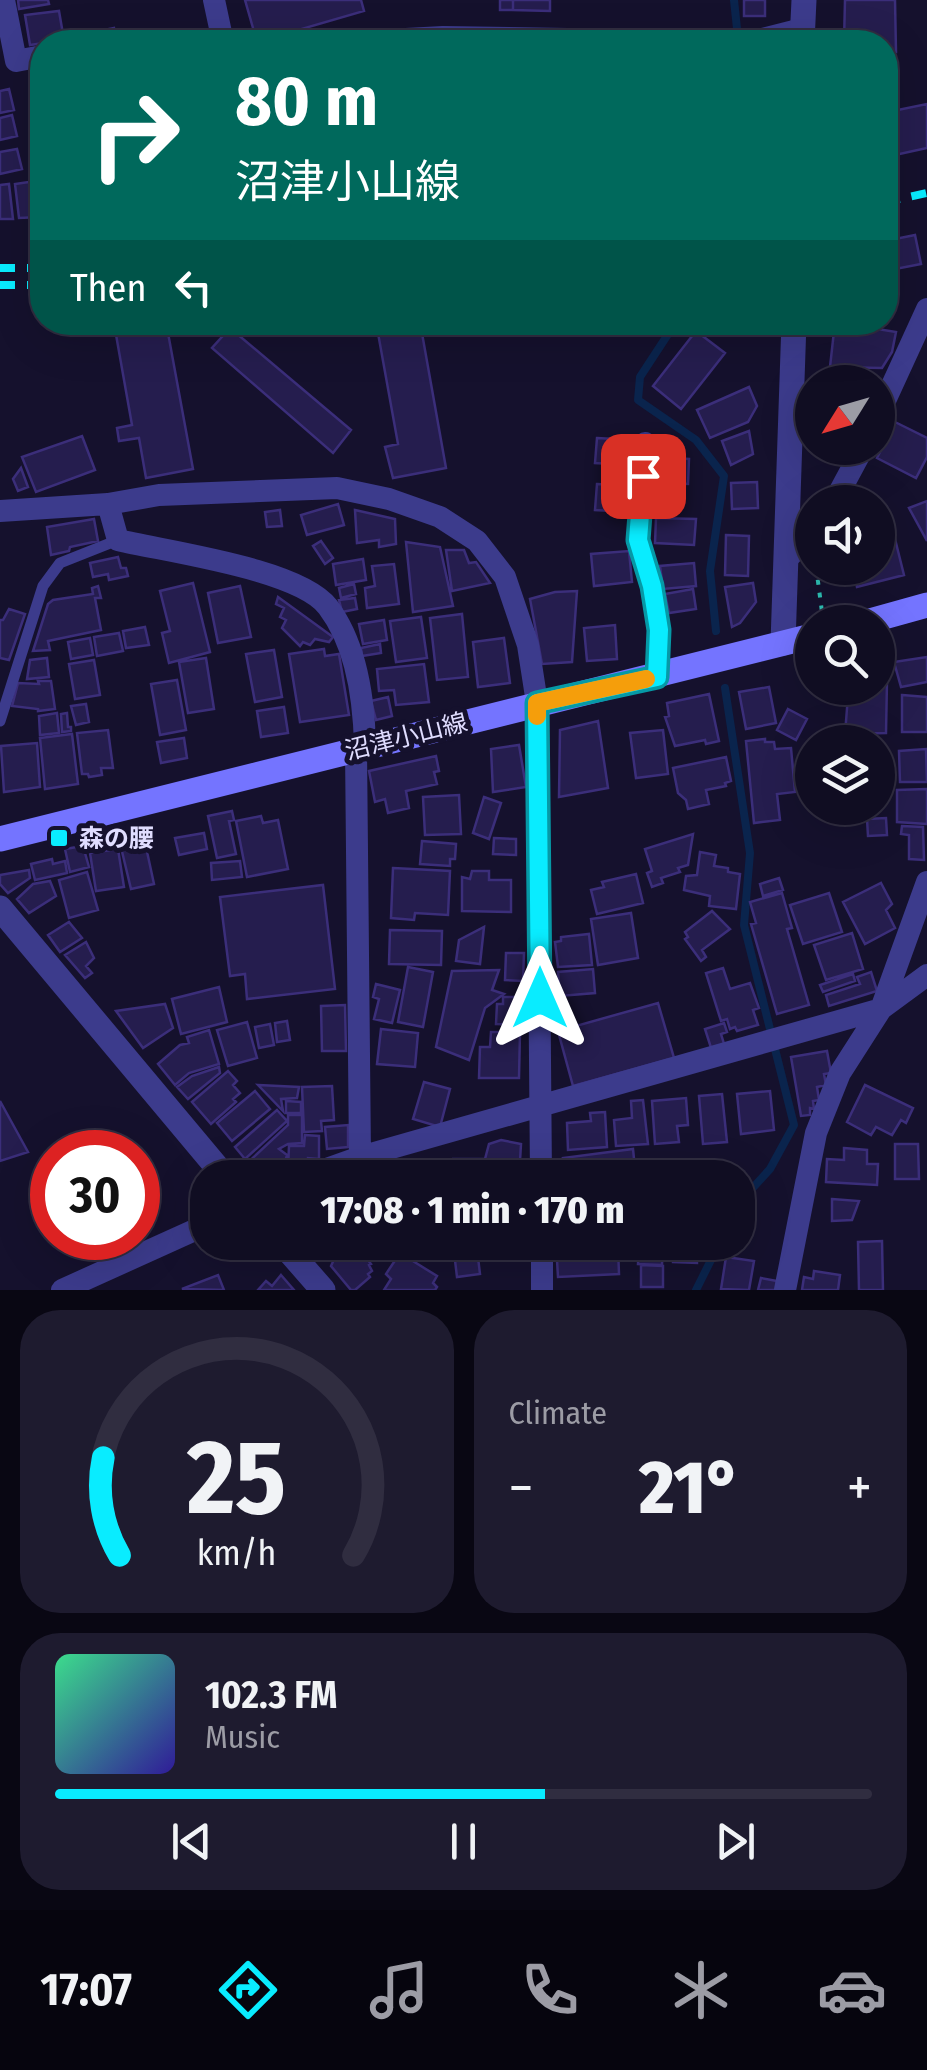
<!DOCTYPE html>
<meta charset="utf-8">
<style>
body{margin:0;font-family:"Fira Sans Condensed","Noto Sans JP",sans-serif;background:#1e1b2f;color:#f1f3f6;height:100vh;display:flex;flex-direction:column;font-size:38px;white-space:nowrap}
*{box-sizing:border-box;margin:0}
p{font-size:32px;color:#9c9ca5}
.icon{flex:none;width:55px;height:55px;fill:none;stroke:currentColor;stroke-width:2;stroke-linecap:round;stroke-linejoin:round}
.map{position:relative;height:1290px;overflow:hidden}
.sheet{display:flex;flex-direction:column;gap:20px;padding:20px;background:#090713;flex:1}
.sheet>*{flex:none}
.top-card{position:absolute;left:30px;top:30px;width:868px;height:305px;border-radius:40px;box-shadow:0 10px 40px #0002,0 0 0 2px #302d40;background:#00695c;color:#fff;overflow:hidden}
.needle{width:65px;rotate:233deg}
.buttons{position:absolute;left:795px;top:365px;display:grid;gap:20px}
.buttons a{display:grid;place-items:center;width:100px;height:100px;border-radius:50%;background:#100d22;box-shadow:0 10px 40px #0002,0 0 0 2px #302d40;font-size:50px}
.speed{position:absolute;left:30px;top:1130px;display:flex;gap:20px;font-size:50px;font-weight:700;text-align:center}
.speed>*{display:grid;place-content:center;width:130px;height:130px;border-radius:50%;background:#100d22;box-shadow:0 10px 40px #0002,0 0 0 2px #302d40;line-height:1}
.speed .limit{border:15px solid #d22;background:#fff;color:#111}
.pin{position:absolute;display:grid;place-items:center;width:85px;height:85px;color:#fff;margin:-42px;border-radius:20px;box-shadow:0 5px 15px #0006}
.me{position:absolute;width:110px;margin:-55px;rotate:0deg;stroke-linejoin:round;filter:drop-shadow(0 0 8px #0008)}
.turn{display:flex;align-items:center;gap:35px;height:210px;padding:0 40px;font-size:45px}
.turn .icon{width:130px;height:130px;stroke-width:2.5}
.turn b{display:block;font-size:70px;line-height:85px}
.then{display:flex;align-items:center;height:95px;padding:0 40px;background:#0003;gap:20px;font-size:38px}
.big{font-size:75px;font-weight:800;line-height:1.1}
.sheet .widget{flex:1;display:flex;flex-direction:column;justify-content:center;gap:15px;min-width:0;padding:0 35px;border-radius:40px;background:#1e1b2f}
.sheet .dial{align-items:center;gap:0}
.dial svg{height:260px;overflow:visible;fill:none;stroke:#302d40;stroke-width:7;stroke-linecap:round;text-anchor:middle}
.dial text{fill:#f1f3f6;stroke:none}
.song{display:flex;align-items:center;gap:30px}
.cover{width:120px;height:120px;border-radius:15px;background:linear-gradient(135deg,hsl(150 70% 55%),hsl(250 70% 35%))}
.played{height:10px;border-radius:5px;background:linear-gradient(90deg,#09ecff 60%,#302d40 60%)}
.keys{display:flex;justify-content:space-around;direction:ltr}
.heat{display:flex;justify-content:space-between;align-items:center;font-size:55px;direction:ltr}
.sheet .tiles{flex:1;display:grid;gap:20px;grid-template-columns:1fr 1fr}
.widget:last-child{grid-column:span 2}
.trip{position:absolute;left:190px;top:1160px;width:565px;height:100px;border-radius:40px;background:#100d22;box-shadow:0 10px 40px #0002,0 0 0 2px #302d40;font-weight:800;line-height:100px;text-align:center}
.tab-bar{display:flex;height:160px;justify-content:space-around;align-items:center;background:#06050e;color:#9c9ca5}
.tab-bar .icon{width:70px;height:70px}
.tab-bar .active{color:#09ecff}
.tab-bar b{font-size:45px;color:#f1f3f6}
.map>svg:first-child{display:block}
</style>
<div class="map">
<svg width="927" height="1290" viewBox="0 0 927 1290">
<rect width="100%" height="100%" fill="#15112d"/>
<g fill="none" stroke-linecap="round" stroke-linejoin="round">
<path stroke="#0a244d" stroke-width="8" d="M734 0 738 38
M676 322 640 377 638 400 696 440 724 476 710 571 716 631
M725 688 750 853 744 925 794 1125 770 1169 738 1204
M696 1290 720 1242"/>
</g>
<path fill="#251d4e" stroke="#3b2e7a" stroke-width="2.5" d="M18 0H48L49 4 19 9Z
M245 0H361L364 11 257 42Z
M500 0H513V10H500Z
M513 0H550V11L513 10Z
M744 0H765V16H744Z
M845 0H895L896 52H885V42H844Z
M59 11 64 40 30 45 25 15Z
M114 28 117 42H87L85 34Z
M9 89 14 110 0 113V91Z
M927 104V148L895 155 888 112Z
M12 115 17 136 0 140V118Z
M17 149 22 169 0 174V152Z
M36 181 40 217 19 218 15 184Z
M9 184 13 219H0V185Z
M915 235 921 264 885 271V241Z
M151 322H166L193 469 146 478 139 438 119 441 117 428 132 425 115 329Z
M376 322H420L446 468 393 478 385 447 398 444Z
M743 322H762V333L743 334Z
M835 322 896 332 892 352 882 368 830 367Z
M230 328 351 430 333 453 212 348Z
M696 331 725 353 681 409 653 386Z
M749 387 757 406 748 422 710 438 697 410Z
M895 422 927 438V457L916 478 877 458Z
M749 431 753 454 731 465 722 441Z
M82 436 95 470 36 492 22 457Z
M597 438 631 440 630 465 595 463Z
M824 448H848L844 455 824 452Z
M655 457 689 459 688 484 653 482Z
M21 468 28 487 18 491 13 479Z
M757 482 758 508 732 509 731 483Z
M597 484 631 486 630 512 595 510Z
M927 501V541L909 508Z
M338 504 344 525 307 535 301 515Z
M887 507 904 575 857 587 853 568H878V509Z
M280 510 282 526 267 527 265 512Z
M355 510 395 519 396 544 379 547V540L357 543Z
M656 518 696 519 694 545 655 543Z
M94 519 98 541 70 547 69 551 51 555 47 527Z
M726 535 749 536 748 576 725 575Z
M321 541 333 558 325 564 313 546Z
M406 542 440 547 453 606 413 612Z
M446 550H464L469 563 476 562 490 583 452 591Z
M629 551 632 582 594 586 591 554Z
M118 557 121 568H126L128 576 109 580 108 574 93 577 90 563Z
M363 559 366 580 336 585 333 564Z
M694 563 696 586 663 589 660 566Z
M394 564 399 604 367 608 365 588 375 586 372 566Z
M193 583 210 652 169 663 162 633 170 631 160 591Z
M753 583 756 602 740 623 732 627 725 587Z
M354 584 356 594 341 598 339 588Z
M98 586 101 598H95L101 630 48 641 50 650 33 651 48 604 53 600 93 594 92 588Z
M240 586 251 637 218 643 208 593Z
M693 589 696 609 669 613 665 594Z
M577 591 572 662 542 664 530 599 555 592Z
M278 597 333 637 329 642 315 639 310 645 303 642 300 646 282 628 286 620 280 617 284 608 276 604Z
M355 598 357 609 342 612 339 600Z
M9 609 25 614 9 660 0 658V620H3Z
M462 614 468 677 437 680 430 618Z
M421 617 427 658 396 662 390 621Z
M384 620 387 640 363 644 359 624Z
M615 625 617 659 587 661 584 628Z
M145 627 149 645 126 648 123 631Z
M119 633 123 651 97 656 94 637Z
M90 638 93 655 71 659 68 642Z
M504 638 510 683 478 687 473 642Z
M380 644 381 653 362 656 361 648Z
M324 649 325 656 339 654 349 715 300 722 289 654Z
M274 650 282 697 255 702 246 654Z
M927 657V682L901 687 894 662Z
M47 658 49 677 27 679 30 660Z
M206 658 214 709 188 713 179 662Z
M94 660 100 695 75 699 69 664Z
M424 664 429 702 396 705 394 690 379 691 377 669Z
M879 665 882 682 887 681 886 733 845 734 848 696 827 698 826 688H878Z
M177 680 186 730 160 735 151 684Z
M38 681H51L55 709 38 711V709L12 706 18 683 39 684Z
M769 687 776 723 746 729 739 692Z
M709 694 719 741 706 744 705 740 675 746 665 717 669 716 667 703Z
M902 695 927 697V732H902Z
M388 697 392 716 376 720 371 701Z
M86 704 89 722 76 725 71 706Z
M284 707 288 733 261 737 257 711Z
M788 709 807 719 796 740 777 730Z
M57 713 59 733 40 735 39 716Z
M67 713 68 727H71V731L62 732 61 714Z
M598 721 608 788 559 797 560 730Z
M108 730 113 768H101L102 775 89 777 88 774H82L77 733Z
M663 730 668 774 636 778 630 733Z
M72 734 78 784 45 789 40 738Z
M184 738 187 758 161 763 157 742Z
M765 739V742H774L775 749 791 748 795 792 777 794 780 820 754 823 746 741Z
M37 743 40 787 4 792 1 746Z
M519 745 526 787 493 792 491 749Z
M878 746H880V756H886V789H878Z
M926 749 927 782H900L899 751Z
M436 756 439 771 434 772 437 784 406 791 409 808 388 813 385 799 375 802 369 771Z
M726 757 731 781 725 783 726 786 706 790 709 804 688 809 686 800 678 793 673 768Z
M927 789V824L897 822V790Z
M459 795 461 834 425 835 423 797Z
M484 797 501 803 489 839 473 833Z
M232 811 234 820 229 821 236 854 217 858 208 816Z
M261 816 263 823 278 820 288 869 247 877 236 821Z
M886 818 887 835 868 836 867 819Z
M902 826 923 827 924 860 909 859V835L901 834Z
M143 833 154 884 131 889 119 839Z
M204 833 207 849 179 855 175 838Z
M693 834 688 865 678 868 680 872 661 878 663 883 652 887 647 873 652 871 645 849Z
M494 838 516 839V855L493 854Z
M422 841 456 844 455 859H450V866L420 864Z
M83 846 89 867 70 872 65 849Z
M118 849 124 887 96 891 90 853Z
M700 852 716 855 714 866 728 868V872L740 874 736 909 709 906 710 896 684 890 686 876 697 875Z
M52 859 53 864 65 861 67 873 35 880 31 864Z
M240 861 242 877 212 880 211 863Z
M393 868 450 871 448 915 415 913 414 920 391 918Z
M29 870 30 878 8 893 0 884V875Z
M472 871H489V880H511V912L462 911V877L470 879Z
M87 872 98 910 69 918 59 880Z
M636 874 643 903 597 914 591 890 604 887 602 882Z
M779 878 783 890 763 896 760 884Z
M50 881 56 896 29 913 17 899 33 884Z
M881 883 892 904 886 910 895 928 865 944 843 902Z
M323 885 335 989 247 999 245 974 230 976 220 897Z
M782 893 792 928 787 929 809 1005 777 1014 751 924 756 923 750 902Z
M829 893 842 932 803 944 790 905Z
M712 911 730 929 702 950 706 957 701 961 685 939 688 937 685 932Z
M631 913 638 958 598 965 591 919Z
M69 922 82 938 60 952 48 935Z
M484 927 480 964 456 961 459 940Z
M390 930 442 931 441 965 389 964Z
M852 933 863 969 826 980 814 945Z
M589 934 592 965 558 967 555 942 561 941V937Z
M86 942 94 958 86 966 92 973 85 978 65 955Z
M506 953H524L523 981 505 980Z
M408 967 433 972 423 1027 398 1022Z
M723 968 730 989 750 983 759 1008 753 1010 758 1025 737 1031 735 1027 730 1029 727 1019 721 1021 706 973Z
M593 969 595 993 560 996 558 972Z
M499 970 492 990 504 994 485 1008 469 1060 436 1047 452 971Z
M871 972 877 991 829 1006 826 995 860 984 857 977Z
M853 974 855 981 823 992 820 985Z
M376 984 400 990 392 1023 374 1019 379 999 373 997Z
M219 987 227 1022 181 1034 172 999Z
M503 997H520L519 1025 496 1024 497 1004H503Z
M658 1003 674 1058 573 1086 558 1031Z
M165 1004 173 1028 143 1048 116 1011Z
M345 1005 346 1051H322L321 1006Z
M287 1021 290 1040 277 1042 275 1023Z
M247 1022 257 1058 228 1066 217 1030Z
M724 1023 727 1032 721 1034 725 1047 712 1051 705 1029Z
M270 1024 274 1045 259 1048 255 1027Z
M381 1029 418 1033 415 1067 377 1064Z
M209 1030 219 1064 189 1073 175 1085 158 1064 180 1045 189 1043 187 1037Z
M491 1032H520L519 1078H479L480 1047H490Z
M827 1051 831 1073 824 1074 826 1085 817 1087 819 1100 813 1101 814 1109 810 1108V1115L801 1116 791 1057Z
M219 1067 220 1073 188 1099 177 1087 192 1076Z
M228 1071 237 1081 233 1085 240 1093 233 1099 236 1102 211 1124 192 1102Z
M424 1082 450 1089 440 1127 413 1119Z
M258 1085 299 1087 297 1098 281 1099 283 1111Z
M865 1085 913 1108 906 1123 901 1120 892 1135 876 1127 871 1135 847 1122Z
M332 1086 334 1120 321 1121 322 1131 304 1132 302 1087Z
M255 1091 270 1109 232 1141 217 1123Z
M770 1091 774 1130 741 1134 737 1094Z
M722 1094 727 1142 703 1144 699 1096Z
M686 1098 688 1125 677 1126 679 1142 655 1144 652 1101Z
M643 1100 648 1144 616 1146 614 1120 632 1118 631 1101Z
M0 1101 28 1152 0 1161Z
M286 1101 301 1102V1113H286Z
M277 1110 287 1121 245 1159 235 1147Z
M605 1112 607 1147 568 1150 567 1123 591 1121 590 1113Z
M288 1115H302V1143L288 1144 279 1149 287 1155 284 1165 270 1178H254L243 1167 288 1125Z
M348 1125V1147L327 1149 325 1127Z
M305 1135 319 1136V1159L308 1158V1165L302 1164V1169H288L289 1146H304Z
M501 1140 521 1144 519 1178 450 1176 453 1159H485L489 1144Z
M895 1144H918L919 1179H895Z
M844 1148 867 1150V1164H878L877 1185 826 1182 827 1159 844 1160Z
M633 1149 636 1178H556L555 1169 565 1168 563 1158Z
M832 1199 859 1201 852 1220 832 1221Z
M882 1241 883 1290H859L858 1242Z
M315 1242H336L331 1252Z
M346 1242H354L371 1264 369 1265 372 1271 368 1274 370 1277 355 1290H351L331 1266 338 1251Z
M597 1242V1248L618 1247 619 1274 558 1277 556 1243Z
M630 1242H663L662 1265 638 1264 639 1247H629Z
M673 1244H697V1263L673 1262Z
M477 1249 480 1274 457 1277 454 1252Z
M400 1253 437 1276 433 1283 437 1287 435 1290H384L391 1279 386 1274Z
M726 1257 754 1261 749 1290 721 1289Z
M641 1265 663 1266V1287H641Z
M814 1271 840 1275 838 1290H802L804 1277 813 1279Z
M218 1275 224 1290 182 1289Z
M281 1275 294 1290H258L266 1281 272 1286Z
M761 1278 777 1281 776 1290H758Z"/>
<g fill="none" stroke-linecap="round" stroke-linejoin="round">
<path stroke="#2ec1b5" stroke-width="4" stroke-dasharray="5 8" stroke-linecap="butt" d="M811 570 817 574 822 612"/>
<path stroke="#3c3b8c" stroke-width="11" d="M0 721 43 586 60 563 118 540"/>
<path stroke="#3c3b8c" stroke-width="22" d="M4 0 16 61 42 56
M214 0 223 42
M350 42 443 37 748 42
M750 42 802 29
M878 416 927 309
M645 443 638 540 652 586 659 630 657 677
M834 502 863 448
M108 504 118 540C168 552 299 569 328 607 357 645 364 700 365 746
M0 511 108 504 159 495 337 488 389 499 440 517 477 541 505 577 528 645 537 703 541 1178
M787 559 812 533
M356 749 360 1157
M301 1178 360 1157 881 1009 927 975
M542 1242V1290
M62 1290 208 1224
M785 1290 816 1133 840 1073 881 1009 927 882"/>
<path stroke="#3c3b8c" stroke-width="25" d="M802 42 804 0
M783 643 794 322
M0 908 226 1178
M281 1242 323 1290"/>
<path stroke="#7474ff" stroke-width="25" d="M866 622 927 605
M0 839 812 636"/>
<path stroke="#09ecff" stroke-width="8" stroke-dasharray="15 12" stroke-linecap="butt" d="M885 202 927 193
M0 268H42
M0 285H42"/>
</g>
<g fill="none" stroke-linecap="round" stroke-linejoin="round">
<g stroke="#0699a6" stroke-width="25">
<path id="route" d="M540 998 537 703 657 677 659 630 652 586 638 540 643 476"/>
</g>
<use href="#route" stroke="#09ecff" stroke-width="18"/>
<path stroke="#f59e0b" stroke-width="18" d="M537 716V703L646 679"/>
</g>
<rect fill="#09ecff" stroke="#15112d" stroke-width="4" x="49" y="828" width="20" height="20" rx="5"/>
<g text-anchor="middle" stroke-width="10" stroke-linejoin="round" paint-order="stroke">
<g font-size="25" fill="#e0ddff" stroke="#15112d">
<text transform="translate(406 736) rotate(-14)" y="9">沼津小山線</text>
</g>
<g font-size="25" font-weight="bold" fill="#e0ddff" stroke="#15112d" text-anchor="start">
<text x="79" y="847">森の腰</text>
</g>
</g>
</svg>
<div class="buttons">
<a><svg class="needle" viewBox="-14 -14 28 28"><path d="M0-13l5 13h-10z" fill="#e53935"/><path d="M0 13l5-13h-10z" fill="#9c9ca5"/></svg></a>
<a><svg class="icon" aria-label="sound" viewBox="0 0 24 24"><path d="M4 9h4l5-4v14l-5-4H4zM17 9q2 3 0 6"/></svg></a>
<a><svg class="icon" aria-label="search" viewBox="0 0 24 24"><circle cx="10" cy="10" r="6"/><path d="M15 15l6 6"/></svg></a>
<a><svg class="icon" aria-label="layers" viewBox="0 0 24 24"><path d="M12 4l9 5-9 5-9-5zM3 14l9 5 9-5"/></svg></a>
</div>
<div class="speed"><div class="limit">30</div></div>
<div class="pin" style="left:643px;top:476px;background:#d93025"><svg class="icon" aria-label="arrive" viewBox="0 0 24 24"><path d="M6 21V4h12l-3 4 3 4H6"/></svg></div>
<svg class="me" style="left:540px;top:998px" viewBox="-20 -20 40 40"><path d="M0-17L14 15 0 8-14 15z" fill="#09ecff" stroke="#fff" stroke-width="4"/></svg>
<div class="trip">17:08 · 1 min · 170 m</div>
<div class="top-card">
<div class="turn"><svg class="icon" aria-label="right" viewBox="0 0 24 24"><path d="M7 20v-9h11M14 6l5 5-5 5"/></svg><div><b>80 m</b>沼津小山線</div></div>
<div class="then">Then<svg class="icon" aria-label="left" viewBox="0 0 24 24"><path d="M17 20v-9H6M10 6l-5 5 5 5"/></svg></div>
</div>
</div>
<section class="sheet">
<div class="tiles">
<div class="widget dial"><svg viewBox="0 0 100 80">
<path d="M14 69A42 42 0 1 1 86 69"/>
<path d="M14 69A42 42 0 0 1 9 39" stroke="#09ecff"/>
<text x="50" y="56" font-size="32" font-weight="700">25</text>
<text x="50" y="72" font-size="11">km/h</text>
</svg></div>
<div class="widget"><p>Climate</p>
<div class="heat"><a>−</a><b class="big">21°</b><a>+</a></div>
</div>
<div class="widget">
<div class="song"><i class="cover"></i><div><b>102.3 FM</b><p>Music</p></div></div>
<div class="played"></div>
<div class="keys"><svg class="icon" aria-label="previous" viewBox="0 0 24 24"><path d="M18 5L8 12l10 7zM5 5v14"/></svg><svg class="icon" aria-label="pause" viewBox="0 0 24 24"><path d="M8 5v14M16 5v14"/></svg><svg class="icon" aria-label="next" viewBox="0 0 24 24"><path d="M6 5l10 7-10 7zM19 5v14"/></svg></div>
</div>
</div>
</section>
<nav class="tab-bar">
<b>17:07</b>
<svg class="icon active" aria-label="directions" viewBox="0 0 24 24"><path d="M12 3l9 9-9 9-9-9zM9 14v-3h6M13 9l2 2-2 2"/></svg>
<svg class="icon" aria-label="music" viewBox="0 0 24 24"><path d="M9 18V5l10-2v13"/><circle cx="6" cy="18" r="3"/><circle cx="16" cy="16" r="3"/></svg>
<svg class="icon" aria-label="phone" viewBox="0 0 24 24"><path d="M5 4h4l2 5-3 2q2 4 5 5l2-3 5 2v4C11 20 4 13 5 4z"/></svg>
<svg class="icon" aria-label="climate" viewBox="0 0 24 24"><path d="M12 3v18M4 7l16 10M4 17L20 7"/></svg>
<svg class="icon" aria-label="car" viewBox="0 0 24 24"><path d="M5 17H2v-5l4-1 3-4h7l3 4 3 1v5h-3M9 17h6M6 11h13"/><circle cx="7" cy="17" r="2"/><circle cx="17" cy="17" r="2"/></svg>
</nav>
